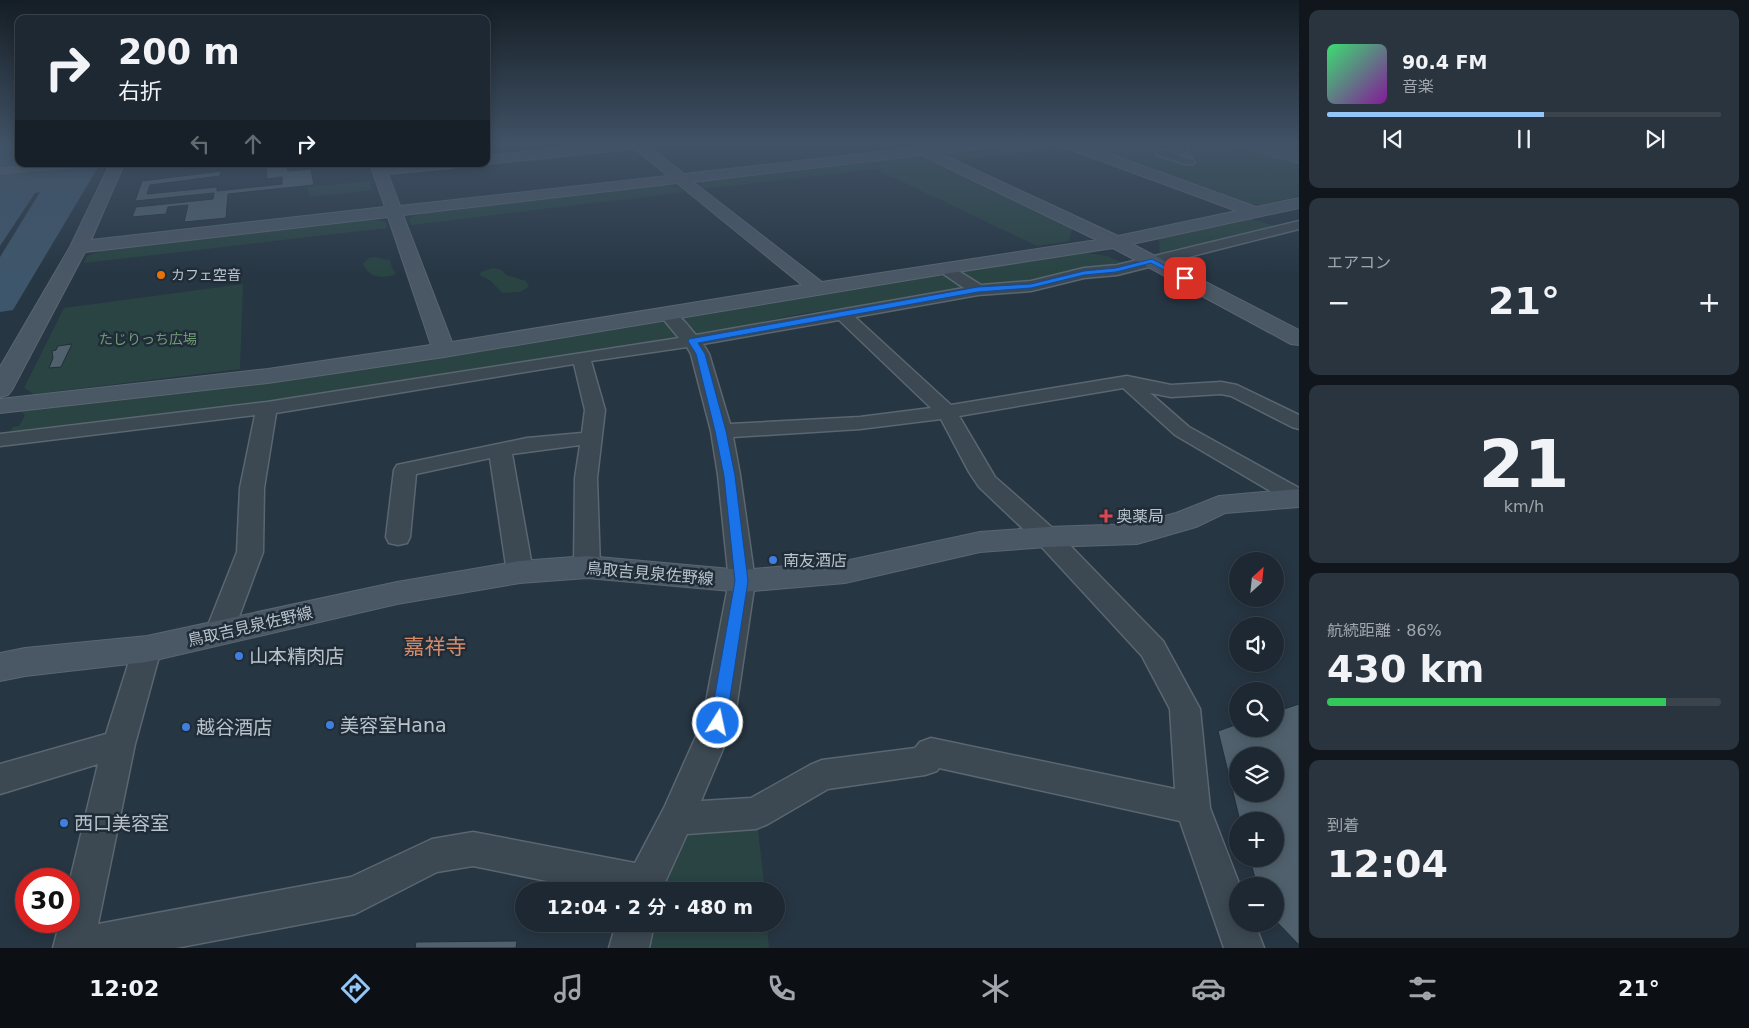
<!DOCTYPE html>
<html lang="ja">
<meta charset="utf-8">
<style>
body{margin:0;font-family:"DejaVu Sans","Noto Sans JP",sans-serif;background:#2a343e;color:#f1f3f6;height:100vh;display:flex;flex-direction:column;font-size:19px;white-space:nowrap}
*{box-sizing:border-box;margin:0}
p{font-size:16px;color:#a0a6ac}
.icon{flex:none;width:28px;height:28px;fill:none;stroke:currentColor;stroke-width:2;stroke-linecap:round;stroke-linejoin:round}
.map{position:relative;flex:1;overflow:hidden}
.panel{display:flex;flex-direction:column;gap:10px;padding:10px;background:#10161c;width:450px}
.panel>*{flex:none}
.banner{position:absolute;left:15px;top:15px;width:475px;height:152px;border-radius:10px;box-shadow:0 2px 12px #0003,0 0 0 1px #3b444d;background:#1d2832;color:#f1f3f6;overflow:hidden}
.needle{width:32px;rotate:27deg}
.fabs{position:absolute;left:1229px;top:552px;display:grid;gap:10px}
.fabs a{display:grid;place-items:center;width:55px;height:55px;border-radius:50%;background:#1d2832;box-shadow:0 2px 12px #0003,0 0 0 1px #3b444d;font-size:25px}
.speed{position:absolute;left:15px;top:868px;display:flex;gap:10px;font-size:25px;font-weight:700;text-align:center}
.speed>*{display:grid;place-content:center;width:65px;height:65px;border-radius:50%;background:#1d2832;box-shadow:0 2px 12px #0003,0 0 0 1px #3b444d;line-height:1}
.speed .limit{border:8px solid #d22;background:#fff;color:#111}
.pin{position:absolute;display:grid;place-items:center;width:42px;height:42px;color:#fff;margin:-21px;border-radius:10px;box-shadow:0 2px 8px #0006}
.me{position:absolute;width:55px;margin:-28px;rotate:10deg;stroke-linejoin:round;filter:drop-shadow(0 0 4px #0008)}
.turn{display:flex;align-items:center;gap:18px;height:105px;padding:0 20px;font-size:22px}
.turn .icon{width:65px;height:65px;stroke-width:2.5}
.turn b{display:block;font-size:35px;line-height:42px}
.lanes{display:flex;align-items:center;height:48px;padding:0 20px;background:#0003;justify-content:center;gap:25px;direction:ltr}
.lanes .off{opacity:.35}
.big{font-size:38px;font-weight:600;line-height:1.1}
.panel .widget{flex:1;display:flex;flex-direction:column;justify-content:center;gap:8px;min-width:0;padding:0 18px;border-radius:10px;background:#2a343e}
.panel .dial{align-items:center;gap:0}
.dial b{font-size:65px;line-height:1}
.song{display:flex;align-items:center;gap:15px}
.cover{width:60px;height:60px;border-radius:8px;background:linear-gradient(135deg,hsl(140 70% 55%),hsl(290 70% 35%))}
.played{height:5px;border-radius:2px;background:linear-gradient(90deg,#93c6f7 55%,#3b444d 55%)}
.keys{display:flex;justify-content:space-around;direction:ltr}
.heat{display:flex;justify-content:space-between;align-items:center;font-size:28px;direction:ltr}
.charge{height:8px;border-radius:4px;background:linear-gradient(90deg,#34c759 86%,#3b444d 0)}
.trip{position:absolute;left:515px;top:882px;width:270px;height:50px;border-radius:25px;background:#1d2832;box-shadow:0 2px 12px #0003,0 0 0 1px #3b444d;font-weight:600;line-height:50px;text-align:center}
.menu{display:flex;height:80px;justify-content:space-around;align-items:center;background:#0c1014;color:#a0a6ac}
.menu .icon{width:35px;height:35px}
.menu .selected{color:#93c6f7}
.menu b{font-size:22px;color:#f1f3f6}
main{display:flex;flex:1;min-height:0}
.map>svg:first-child{display:block}
</style>
<main>
<div class="map">
<svg width="1299" height="948" viewBox="0 0 1299 948">
<rect width="100%" height="100%" fill="#273643"/>
<path fill="#294443" d="M1025 143 1037 145 1056 143 1069 148 956 160 947 156 950 152Z
M1075 143H1233L1299 163V196L1259 205 1239 202Z
M1258 143H1299V155Z
M908 156 925 159 1072 228 1069 241 1037 246 876 169 703 189 697 185 704 180Z
M369 181 372 190 309 197 307 187Z
M664 185 679 187 684 192 411 225 409 219 419 213Z
M371 219 386 222 387 228 84 263 87 256 104 250Z
M1251 219 1279 227 1183 250 1179 248 1171 250 1175 252 1160 255 1159 238Z
M1081 252 1107 256 1125 264 1117 263 1108 265 1110 267C1099 268 1087 269 1075 271 1038 278 996 297 962 275L964 270Z
M374 257 390 260 392 268 396 273 394 275C381 279 368 277 363 264L369 258Z
M493 268 502 270 506 275 526 281 529 287 520 292 502 293 491 281 480 275 481 272Z
M938 275 950 277 962 284 959 288 867 305 806 313 699 335 692 334 681 320 683 318Z
M243 284 240 369 34 394 24 388 64 308Z
M661 321 667 323 680 336 677 340 510 363 471 372 323 396 8 434 13 427 19 426 25 415 20 411 22 410 284 379Z
M757 822 765 891H650L679 825Z
M641 924H767L769 948H636Z"/>
<path fill="#3e566b" d="M0 143H19V164H100L13 310 0 312Z"/>
<path fill="#273643" d="M40 192 0 257V246L35 193Z"/>
<path fill="#50616d" stroke="#222f3a" fill-rule="evenodd" d="M1186 152 1197 156 1198 158 1188 159 1169 154Z
M266 164H287L288 171 311 169 314 185 228 194 226 218 184 222 188 205 168 207 166 214 132 217 136 207 213 199 214 193 135 201 142 181 221 171 220 176 150 185 147 194 217 187V191L282 184V177L267 179Z
M72 344 61 367 49 368 53 358 52 351 56 350 58 346Z
M1299 704V945L1275 920V886H1257L1250 859H1275V821H1240L1218 731 1238 724V729H1275V712ZM1238 756H1275V794H1238Z
M517 941 516 948H415L416 942Z"/>
<g fill="none" stroke-linecap="round" stroke-linejoin="round">
<g stroke="#5a6670" stroke-width="3">
<path id="street" d="M1178 143H1188V152L1176 154 1193 160 1195 162 1193 164H1185L1157 155 1156 153 1161 150 1178 147Z
M111 164H125L119 167 113 166Z
M1299 221V229L1117 275 1084 278 1031 291 978 295 855 317 951 405 1127 376 1171 385 1221 382 1237 385 1299 415V429L1292 427 1231 396 1221 394 1171 397 1150 393 1189 427 1299 488V504L1289 502 1175 435 1123 388 959 416 995 477 1056 531 1163 641 1200 709 1210 808 1240 886H1238V924H1255L1264 948H1224L1180 821 939 768 937 771 925 775 828 789 768 824 756 829 687 834 661 891H596L473 866 437 872 355 914 176 948H53L60 921H69V884L98 764 0 794V764L106 734 133 649 137 641 147 638 157 641 161 649 135 744 98 924 351 877 432 839 473 832 635 863 664 808 702 723 729 581 718 475 711 431 691 354 687 347 591 361 605 410 597 478 600 567 596 573 587 576 578 573 574 567 575 478 580 445 512 454 533 572 529 578 520 581 511 578 507 572 490 458 416 474 410 537 407 543 398 545 389 543 386 537 394 470 397 465 527 438 582 433 585 410 574 364 276 413 264 488 263 552 233 633 229 640 219 643 209 640 205 633 237 552 240 488 255 415 0 446V434L267 402 679 338 659 314 661 310C676 307 687 325 696 335L964 288 939 271 936 268 939 265H949L981 285 1031 281 1084 268 1117 265ZM839 320 931 408 860 417 730 424 709 354 703 344ZM941 419 969 472 979 487 1038 543 1142 656 1170 709 1175 789 931 738 920 742 915 748 822 760 810 765 751 798 701 801 734 723 755 581 740 475 733 437 860 429Z
M616 924H654L649 948H609Z"/>
</g>
<g stroke="#5a6670" stroke-width="2">
<path id="secondary" d="M614 143H661L660 146 650 147 684 174 958 143H1000L994 147 939 153 1118 236 1237 211 1061 146 1060 143H1079L1256 207 1299 198V208L1132 244 1299 330V345L1291 344 1113 248 944 274 444 357 268 383 0 413V399L268 369 431 345 388 217 85 252 12 390 8 395 0 397V367L70 247 110 164H124L91 240 385 207 370 164H384L385 166 410 164H458L456 167 451 168 388 174 400 206 668 176 635 149 486 164H485H486V156ZM921 155 1097 240 822 282 693 182ZM677 183 802 285 452 342 403 215Z
M1239 143H1259L1299 155V163L1240 146Z
M1299 489V507L1225 513 1196 527 1137 544 1047 547 980 552 845 583 742 592 587 578 520 583 397 604 147 662 25 676 0 681V653L25 648 147 636 397 582 520 561 587 556 742 570 845 561 980 532 1047 527 1136 524 1176 513 1219 496Z"/>
</g>
<g stroke="#45515c" stroke-width="2">
<path id="primary" d="M34 164H86L79 168 0 175V167Z"/>
</g>
<use href="#street" fill="#3c4852" fill-rule="evenodd"/>
<use href="#secondary" fill="#4a5765" fill-rule="evenodd"/>
<use href="#primary" fill="#5a6772" fill-rule="evenodd"/>
</g>
<linearGradient id="sky" x2="0" y2="1"><stop stop-color="#151e25"/><stop offset="0.52" stop-color="#415266"/><stop offset="1" stop-color="#415266" stop-opacity="0"/></linearGradient>
<rect width="1299" height="276" fill="url(#sky)"/>
<path fill="#1a73e8" stroke="#114b97" d="M1152 259 1189 278 1182 280 1151 263 1116 272 1084 275 1031 288 978 292 698 343 705 354 726 431 735 476 748 581 726 723 723 727 718 729 712 727 710 723 735 581 724 476 715 431 696 354 688 341 689 339 978 287 1031 284 1084 271 1116 268Z"/>
<circle fill="#e8710a" stroke="#202d38" stroke-width="2" cx="161" cy="275" r="5"/>
<path fill="#e0444e" stroke="#202d38" stroke-width="2" d="M1103.5 508.5h5v5h5v5h-5v5h-5v-5h-5v-5h5z"/>
<g fill="#3f7fe0" stroke="#202d38" stroke-width="2">
<circle cx="773" cy="560" r="5"/>
<circle cx="239" cy="656" r="5"/>
<circle cx="330" cy="725" r="5"/>
<circle cx="186" cy="727" r="5"/>
<circle cx="64" cy="823" r="5"/>
</g>
<g text-anchor="middle" stroke-width="5" stroke-linejoin="round" paint-order="stroke">
<g font-size="14" fill="#b9c3cc" stroke="#202d38" text-anchor="start">
<text x="171" y="280">カフェ空音</text>
</g>
<g font-size="14" fill="#709d75" stroke="#202d38">
<text x="148" y="344">たじりっち広場</text>
</g>
<g font-size="16" fill="#b9c3cc" stroke="#202d38" text-anchor="start">
<text x="1116" y="522">奥薬局</text>
<text x="783" y="566">南友酒店</text>
</g>
<g font-size="16" fill="#b9c3cc" stroke="#202d38">
<text transform="translate(650 573) rotate(5)" y="6">鳥取吉見泉佐野線</text>
<text transform="translate(250 626) rotate(-13)" y="6">鳥取吉見泉佐野線</text>
</g>
<g font-size="19" fill="#b9c3cc" stroke="#202d38" text-anchor="start">
<text x="249" y="663">山本精肉店</text>
<text x="340" y="732">美容室Hana</text>
<text x="196" y="734">越谷酒店</text>
<text x="74" y="830">西口美容室</text>
</g>
<g font-size="21" fill="#d58c6b" stroke="#202d38">
<text x="435" y="654">嘉祥寺</text>
</g>
</g>
</svg>
<div class="fabs">
<a><svg class="needle" viewBox="-14 -14 28 28"><path d="M0-13l5 13h-10z" fill="#e53935"/><path d="M0 13l5-13h-10z" fill="#a0a6ac"/></svg></a>
<a><svg class="icon" aria-label="sound" viewBox="0 0 24 24"><path d="M4 9h4l5-4v14l-5-4H4zM17 9q2 3 0 6"/></svg></a>
<a><svg class="icon" aria-label="search" viewBox="0 0 24 24"><circle cx="10" cy="10" r="6"/><path d="M15 15l6 6"/></svg></a>
<a><svg class="icon" aria-label="layers" viewBox="0 0 24 24"><path d="M12 4l9 5-9 5-9-5zM3 14l9 5 9-5"/></svg></a>
<a>+</a>
<a>−</a>
</div>
<div class="speed"><div class="limit">30</div></div>
<div class="pin" style="left:1185px;top:278px;background:#d93025"><svg class="icon" aria-label="arrive" viewBox="0 0 24 24"><path d="M6 21V4h12l-3 4 3 4H6"/></svg></div>
<svg class="me" style="left:718px;top:723px" viewBox="-20 -20 40 40"><circle r="17" fill="#1a73e8" stroke="#fff" stroke-width="3"/><path d="M0-11L8 9 0 5-8 9z" fill="#fff"/></svg>
<div class="trip">12:04 · 2 分 · 480 m</div>
<div class="banner">
<div class="turn"><svg class="icon" aria-label="right" viewBox="0 0 24 24"><path d="M7 20v-9h11M14 6l5 5-5 5"/></svg><div><b>200 m</b>右折</div></div>
<div class="lanes"><svg class="icon off" aria-label="left" viewBox="0 0 24 24"><path d="M17 20v-9H6M10 6l-5 5 5 5"/></svg><svg class="icon off" aria-label="ahead" viewBox="0 0 24 24"><path d="M12 20V5M6 11l6-6 6 6"/></svg><svg class="icon" aria-label="right" viewBox="0 0 24 24"><path d="M7 20v-9h11M14 6l5 5-5 5"/></svg></div>
</div>
</div>
<section class="panel">
<div class="widget">
<div class="song"><i class="cover"></i><div><b>90.4 FM</b><p>音楽</p></div></div>
<div class="played"></div>
<div class="keys"><svg class="icon" aria-label="previous" viewBox="0 0 24 24"><path d="M18 5L8 12l10 7zM5 5v14"/></svg><svg class="icon" aria-label="pause" viewBox="0 0 24 24"><path d="M8 5v14M16 5v14"/></svg><svg class="icon" aria-label="next" viewBox="0 0 24 24"><path d="M6 5l10 7-10 7zM19 5v14"/></svg></div>
</div>
<div class="widget"><p>エアコン</p>
<div class="heat"><a>−</a><b class="big">21°</b><a>+</a></div>
</div>
<div class="widget dial"><b>21</b><p>km/h</p></div>
<div class="widget"><p>航続距離 · 86%</p><b class="big">430 km</b><div class="charge"></div></div>
<div class="widget"><p>到着</p><b class="big">12:04</b></div>
</section>
</main>
<nav class="menu">
<b>12:02</b>
<svg class="icon selected" aria-label="directions" viewBox="0 0 24 24"><path d="M12 3l9 9-9 9-9-9zM9 14v-3h6M13 9l2 2-2 2"/></svg>
<svg class="icon" aria-label="music" viewBox="0 0 24 24"><path d="M9 18V5l10-2v13"/><circle cx="6" cy="18" r="3"/><circle cx="16" cy="16" r="3"/></svg>
<svg class="icon" aria-label="phone" viewBox="0 0 24 24"><path d="M5 4h4l2 5-3 2q2 4 5 5l2-3 5 2v4C11 20 4 13 5 4z"/></svg>
<svg class="icon" aria-label="climate" viewBox="0 0 24 24"><path d="M12 3v18M4 7l16 10M4 17L20 7"/></svg>
<svg class="icon" aria-label="car" viewBox="0 0 24 24"><path d="M5 17H2v-5l4-1 3-4h7l3 4 3 1v5h-3M9 17h6M6 11h13"/><circle cx="7" cy="17" r="2"/><circle cx="17" cy="17" r="2"/></svg>
<svg class="icon" aria-label="filters" viewBox="0 0 24 24"><path d="M4 7h16M4 17h16"/><circle cx="9" cy="7" r="2"/><circle cx="15" cy="17" r="2"/></svg>
<b>21°</b>
</nav>
